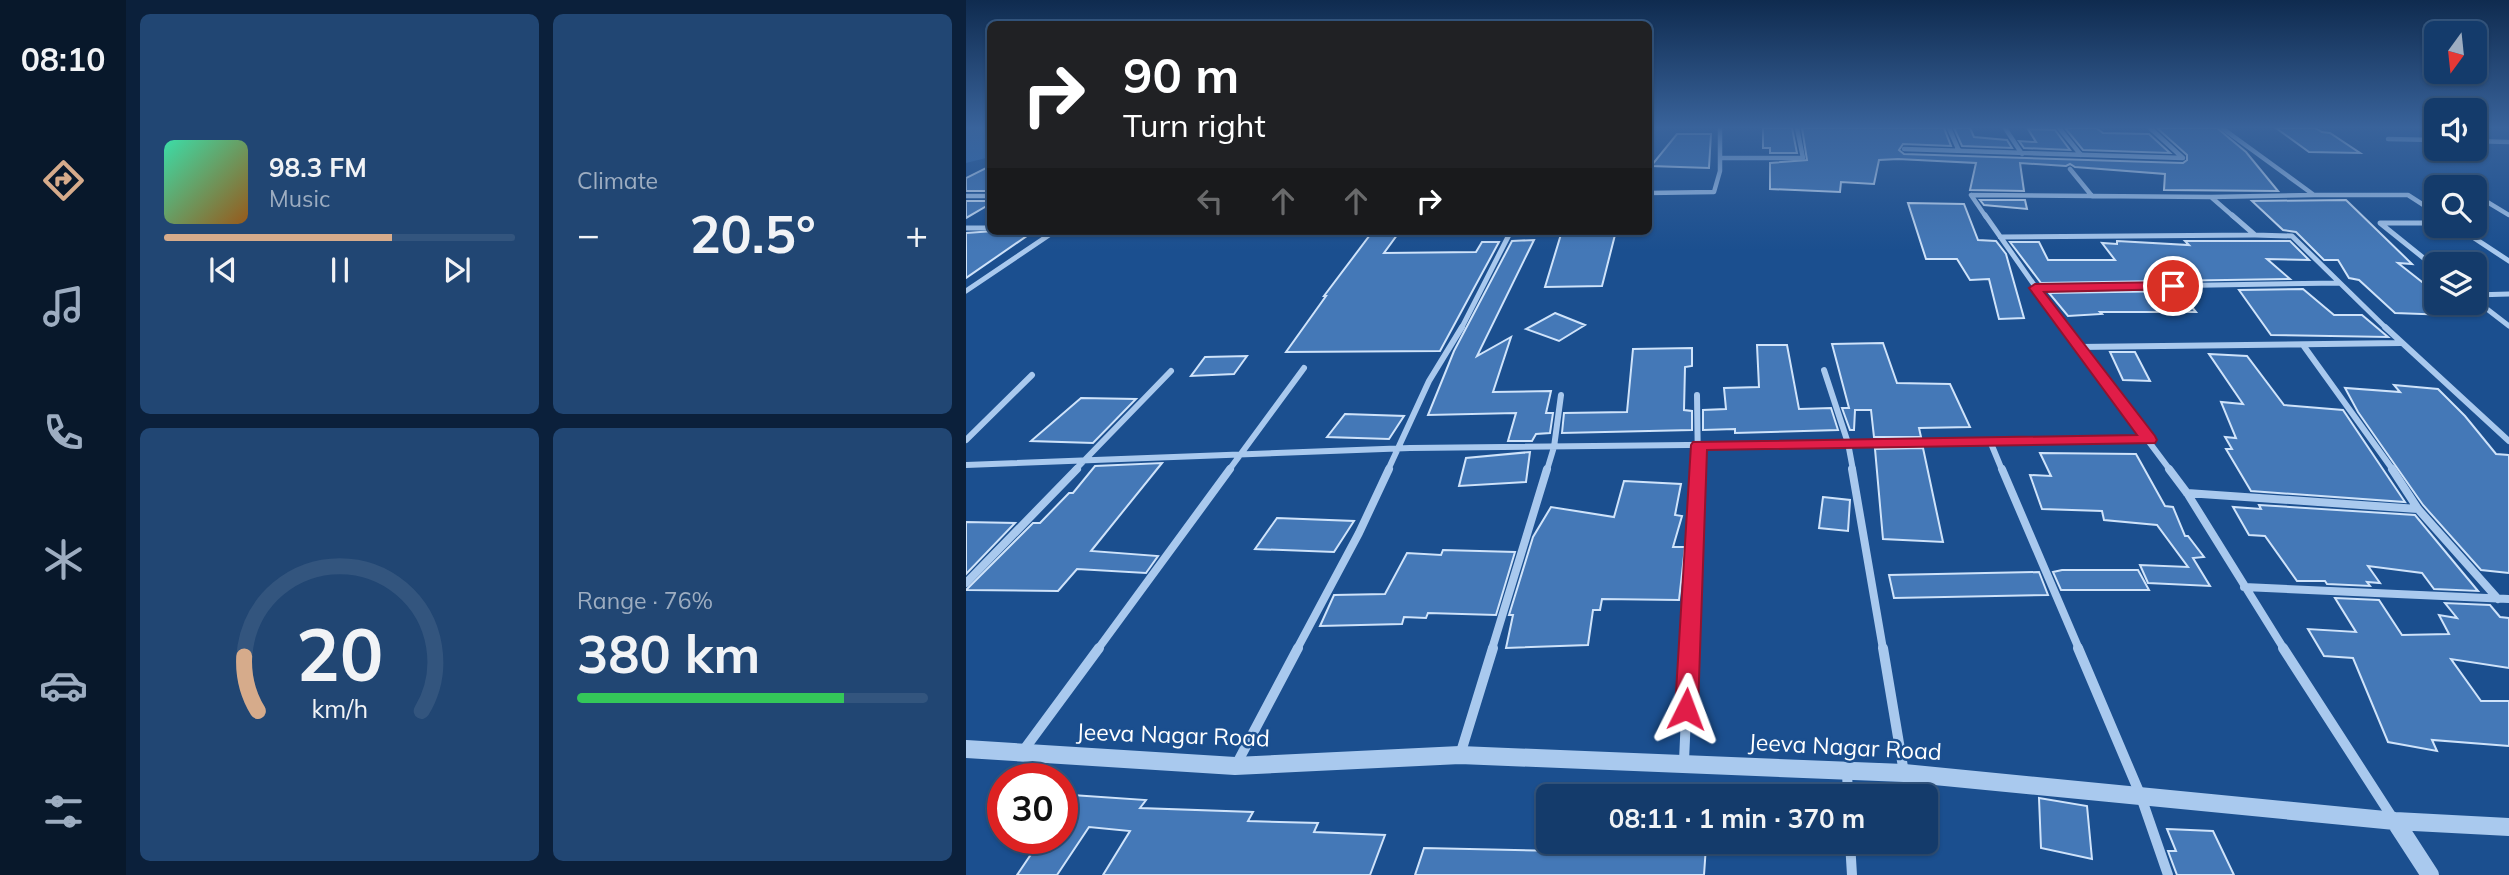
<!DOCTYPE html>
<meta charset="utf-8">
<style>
body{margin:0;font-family:Mulish,sans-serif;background:#214673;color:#f1f3f6;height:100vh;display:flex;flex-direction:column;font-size:26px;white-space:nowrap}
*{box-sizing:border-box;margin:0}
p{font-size:23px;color:#9dadc1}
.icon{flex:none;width:38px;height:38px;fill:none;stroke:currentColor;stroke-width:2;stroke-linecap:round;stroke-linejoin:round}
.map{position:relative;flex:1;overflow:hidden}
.drawer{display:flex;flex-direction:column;gap:14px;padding:14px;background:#0b203b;width:840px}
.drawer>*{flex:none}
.guide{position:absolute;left:21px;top:21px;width:665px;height:214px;border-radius:10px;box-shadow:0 2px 5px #0004,0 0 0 2px #33557e;background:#202124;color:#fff;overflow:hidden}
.needle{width:46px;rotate:195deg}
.fabs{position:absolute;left:1458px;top:21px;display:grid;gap:14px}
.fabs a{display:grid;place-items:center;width:63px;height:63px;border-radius:10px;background:#143b6b;box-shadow:0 2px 5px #0004,0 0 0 2px #33557e;font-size:35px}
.speed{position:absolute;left:21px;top:763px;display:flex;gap:14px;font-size:35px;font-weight:700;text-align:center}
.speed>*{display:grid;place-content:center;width:91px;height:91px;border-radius:50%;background:#143b6b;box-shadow:0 2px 5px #0004,0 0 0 2px #33557e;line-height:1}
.speed .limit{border:10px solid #d22;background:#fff;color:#111}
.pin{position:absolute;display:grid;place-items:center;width:60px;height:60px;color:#fff;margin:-30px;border:4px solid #fff;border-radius:50%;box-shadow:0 2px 7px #0007}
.me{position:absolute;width:77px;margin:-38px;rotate:3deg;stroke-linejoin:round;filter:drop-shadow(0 0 5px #0008)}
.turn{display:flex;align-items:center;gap:24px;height:147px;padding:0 21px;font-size:32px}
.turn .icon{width:91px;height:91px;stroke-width:2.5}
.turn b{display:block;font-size:49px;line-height:60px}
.lanes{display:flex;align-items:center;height:66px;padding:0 21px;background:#0003;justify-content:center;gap:35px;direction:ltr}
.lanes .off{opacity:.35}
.big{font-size:52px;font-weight:700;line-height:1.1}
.drawer .widget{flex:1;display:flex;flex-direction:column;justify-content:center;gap:10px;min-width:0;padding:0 24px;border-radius:10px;background:#214673}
.drawer .dial{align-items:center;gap:0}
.dial svg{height:182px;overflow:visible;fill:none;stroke:#33557e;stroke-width:7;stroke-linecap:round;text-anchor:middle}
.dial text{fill:#f1f3f6;stroke:none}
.song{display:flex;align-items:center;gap:21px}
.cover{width:84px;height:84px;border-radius:10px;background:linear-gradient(135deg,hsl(160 70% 55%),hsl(30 70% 35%))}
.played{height:7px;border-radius:4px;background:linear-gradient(90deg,#d6ab8b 65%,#33557e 65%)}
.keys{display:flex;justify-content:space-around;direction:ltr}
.heat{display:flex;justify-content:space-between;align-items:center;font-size:38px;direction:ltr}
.charge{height:10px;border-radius:5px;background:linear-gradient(90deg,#34c759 76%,#33557e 0)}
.drawer .tiles{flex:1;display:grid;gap:14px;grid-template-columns:repeat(2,1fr)}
.trip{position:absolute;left:570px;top:784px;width:402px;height:70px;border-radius:10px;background:#143b6b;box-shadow:0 2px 5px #0004,0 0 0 2px #33557e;font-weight:700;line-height:70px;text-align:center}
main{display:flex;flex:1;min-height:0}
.dock{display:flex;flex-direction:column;width:126px;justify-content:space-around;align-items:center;background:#08182b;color:#9dadc1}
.dock .icon{width:49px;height:49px}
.dock .on{color:#d6ab8b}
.dock b{font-size:32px;color:#f1f3f6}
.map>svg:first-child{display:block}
</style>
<main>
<nav class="dock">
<b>08:10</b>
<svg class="icon on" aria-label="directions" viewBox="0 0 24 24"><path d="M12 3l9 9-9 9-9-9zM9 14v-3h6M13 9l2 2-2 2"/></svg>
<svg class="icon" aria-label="music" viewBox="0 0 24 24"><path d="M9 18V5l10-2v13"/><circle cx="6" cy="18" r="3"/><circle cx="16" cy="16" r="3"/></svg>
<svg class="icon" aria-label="phone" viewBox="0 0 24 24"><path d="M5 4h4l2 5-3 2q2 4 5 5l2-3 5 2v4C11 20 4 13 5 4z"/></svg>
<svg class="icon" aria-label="climate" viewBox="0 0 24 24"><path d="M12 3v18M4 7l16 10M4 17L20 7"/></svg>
<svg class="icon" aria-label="car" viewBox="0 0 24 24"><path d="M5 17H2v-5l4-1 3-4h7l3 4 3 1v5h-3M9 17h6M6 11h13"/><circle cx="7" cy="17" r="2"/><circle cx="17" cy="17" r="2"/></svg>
<svg class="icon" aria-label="filters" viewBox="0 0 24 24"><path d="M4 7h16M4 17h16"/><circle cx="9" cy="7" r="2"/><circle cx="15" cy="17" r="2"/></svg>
</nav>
<section class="drawer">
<div class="tiles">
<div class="widget">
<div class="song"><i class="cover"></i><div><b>98.3 FM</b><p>Music</p></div></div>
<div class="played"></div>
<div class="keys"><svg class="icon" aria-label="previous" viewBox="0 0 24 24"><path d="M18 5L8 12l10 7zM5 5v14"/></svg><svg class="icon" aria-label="pause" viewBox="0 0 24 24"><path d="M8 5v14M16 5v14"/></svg><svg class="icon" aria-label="next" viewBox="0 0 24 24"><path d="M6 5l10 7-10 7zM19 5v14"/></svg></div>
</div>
<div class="widget"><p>Climate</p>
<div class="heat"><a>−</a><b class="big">20.5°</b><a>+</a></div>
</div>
<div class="widget dial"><svg viewBox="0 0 100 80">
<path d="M14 69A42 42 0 1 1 86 69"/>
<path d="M14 69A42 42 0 0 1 8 45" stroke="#d6ab8b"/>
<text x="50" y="56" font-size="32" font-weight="700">20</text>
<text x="50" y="72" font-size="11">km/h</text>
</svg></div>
<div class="widget"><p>Range · 76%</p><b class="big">380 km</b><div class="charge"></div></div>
</div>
</section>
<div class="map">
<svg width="1543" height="875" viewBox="0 0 1543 875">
<rect width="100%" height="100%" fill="#1b4f8f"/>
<path fill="#2e69ad" d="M0 128H24V157L0 163Z"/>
<path fill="#4478b7" stroke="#cfe3fa" stroke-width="2" d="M797 128H826L831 153H804V148H797Z
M836 128H978L985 146 937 144 933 150 938 154 1217 163 1221 160V155L1191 128H1251L1280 152 1312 191 1198 190 1199 174 1109 167 1104 164 1100 166 1054 163 1058 191 1004 190 1010 163 932 159 913 160 908 184 875 182 874 192 804 189V163L841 160Z
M988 128H1004L1008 137 1041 140 1046 148 996 146Z
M1099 128H1130L1137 133 1183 134 1204 153 1117 150Z
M1310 128H1349L1356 132 1364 133 1394 153 1343 152Z
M1062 129 1089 130 1104 150 1058 148 1053 141 1070 142Z
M711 134H745L743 168 685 166Z
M24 166V191H0V178Z
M1014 200H1059L1061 209 1018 205Z
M1380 200 1446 264 1432 263 1470 293V303L1482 315 1429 313 1393 280 1383 278 1372 260H1358L1330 232 1317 230 1286 201Z
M0 201H24V204L0 218Z
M942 203 998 204 1012 240 1030 241 1040 254 1058 318 1033 319 1023 279 1004 280 991 259H960Z
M28 231H68L0 278V233Z
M407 231H434L418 253 510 252 516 242H533L474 351 320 352 360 296H358Z
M596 231H650L636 286 579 287Z
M568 240 511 356 545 337 527 392 585 391 580 413H587L584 433 570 434 566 441H542L550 413 462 415 488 351 546 241Z
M1151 241 1223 245 1219 241H1324L1343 260 1301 259 1324 279 1075 283 1044 242H1073L1082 260H1149L1136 243 1151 244Z
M1337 289 1368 315H1396L1422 337 1305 335 1273 290Z
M1213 291 1230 312H1134L1136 314 1102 316 1083 293Z
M589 313 619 325 593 341 560 329Z
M917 343 931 383 984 384 1004 427 953 428 955 437H908L905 410H889L888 430H884L876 408H883L866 344Z
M791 345H821L833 409 865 408 872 430 769 433V429L737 430V410L760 409 758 388 793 387Z
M726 348V366L719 367 718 410 726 411V430L596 433 598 413 661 412 667 349Z
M1144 352H1169L1184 381 1157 380Z
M1243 354 1281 356 1318 405 1377 410 1439 502 1285 491 1260 449H1266L1259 437 1270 438 1255 402 1277 404Z
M281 356 268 374 225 376 239 357Z
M1428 385 1472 389 1499 416 1530 454 1543 455V573L1515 570 1457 505 1392 412 1379 388 1434 392Z
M115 398 170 399 127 443 65 441Z
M379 414 438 416 423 439 361 437Z
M957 448 977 542 917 539 909 449Z
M564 452 560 482 493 486 500 458Z
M1074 453 1170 454 1199 506 1207 507 1219 536H1222L1238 557 1227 558 1244 586 1182 583 1174 565 1222 567 1191 525 1138 520 1136 511 1076 509 1064 475 1085 476Z
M196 463 125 551 192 556 180 573 111 569 92 591 0 590 67 523H74L103 493H107L129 466Z
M658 481 715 484 709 515 716 516 707 547H719L713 600 636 599 634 610H627L622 645 540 648 547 615H543L567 537 585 507 648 517Z
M857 497 884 500 882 531 853 528Z
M1293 505 1449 515 1512 591 1468 589 1456 573 1402 566 1414 583 1401 582 1404 586 1361 584 1359 581H1331L1299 536 1283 535 1267 507 1295 509Z
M311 518 388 521 368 552 289 549Z
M0 522 49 523 0 574Z
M477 550 549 552 530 615 462 613 460 618 438 617 436 624 354 626 368 595 419 594 441 553 475 555Z
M1096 570H1172L1183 590H1095L1087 572Z
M1073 572 1082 595 928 598 923 575Z
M1369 598 1413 600 1436 635 1483 634 1473 615 1491 618 1479 603 1524 605 1534 617 1543 618V668L1485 659 1515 701H1543V746L1466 740 1471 751 1422 742 1387 658 1358 656 1342 629 1390 632Z
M106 795 180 800 174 808 287 812 282 821 352 823 348 832 419 835 404 875H137L164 831 123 827 91 875H51L76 838H96V810Z
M1073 798 1121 806 1126 859 1075 848Z
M1201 829 1247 831 1268 875H1211L1202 851H1210Z
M595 842 740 846 738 875H449L458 848 593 851Z"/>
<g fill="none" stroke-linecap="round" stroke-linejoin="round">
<path stroke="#a9c9ee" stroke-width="4.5" d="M983 128 993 151
M1039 128 1056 154
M1093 128 1115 155
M1256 128 1348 195 1245 197 1268 217
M1422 139 1470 140
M1508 141 1543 142
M938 149 1217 158 1184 128
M754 158H837L831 128
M1104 169 1126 196
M1484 179 1497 187
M682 193 748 192 754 171V128
M1508 194 1543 215
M1005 195 1020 217
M1005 195 1245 197
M1348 195H1442L1470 213
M0 196H24"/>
<path stroke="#a9c9ee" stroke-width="5" d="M1019 215 1099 329
M1266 215 1289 235 1326 236 1421 329
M1470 223H1414L1470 268
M1490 226 1543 261
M0 228H24
M1034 237 1288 235
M1069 288 1373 283
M0 291 89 231
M1508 295 1543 294
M1508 299 1543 326
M495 329 545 231"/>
<path stroke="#a9c9ee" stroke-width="6" d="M1097 327 1204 470
M1419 327 1543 441
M1337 345 1427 470
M1113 347 1435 343
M858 370 882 443 887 470
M731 395 732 470
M0 440 66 375
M1024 441 1036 470
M0 465 444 448 1183 440
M109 470 205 371
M263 470 338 368
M422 470 463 381 496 327
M581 470 588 447 595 395"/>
<path stroke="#a9c9ee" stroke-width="8" d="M886 469 917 649
M1036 469 1113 649
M1203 469 1221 493 1318 649
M1426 469 1452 509 1532 599
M1221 493 1452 509
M0 583 111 469
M1278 587 1543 599
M132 649 264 469
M331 649 393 533 423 469
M526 649 581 469
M723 649 732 469"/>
<path stroke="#a9c9ee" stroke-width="10" d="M917 648 938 773
M1112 648 1174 794 1202 875
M1317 648 1426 817
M57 751 133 648
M494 755 527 648
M718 761 723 648
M270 765 332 648
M881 772 882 796
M884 842 886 875"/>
<path stroke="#a9c9ee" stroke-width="18" d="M0 749 269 766 494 755 938 773 1429 821 1543 827
M1429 821 1464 875"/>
</g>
<linearGradient id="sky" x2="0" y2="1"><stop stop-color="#0f2b4f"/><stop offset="0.51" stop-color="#39639b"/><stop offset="1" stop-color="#39639b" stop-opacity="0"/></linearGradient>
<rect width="1543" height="250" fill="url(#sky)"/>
<path fill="#e11d48" stroke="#92132f" stroke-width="2" d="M1207 282 1211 283V289L1078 292 1189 436 1191 440 1189 443 741 450 732 709 728 716 720 719 712 716 709 709 725 445 727 442 1171 435 1063 288 1069 284Z"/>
<g text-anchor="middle" stroke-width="5" stroke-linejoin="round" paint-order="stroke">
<g font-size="23" fill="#fff" stroke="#1b4f8f">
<text transform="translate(207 735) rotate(2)" y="8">Jeeva Nagar Road</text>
<text transform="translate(879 747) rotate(3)" y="8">Jeeva Nagar Road</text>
</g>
</g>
</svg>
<div class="fabs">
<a><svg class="needle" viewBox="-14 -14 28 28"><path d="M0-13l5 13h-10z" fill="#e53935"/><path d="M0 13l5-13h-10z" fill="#9dadc1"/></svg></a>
<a><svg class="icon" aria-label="sound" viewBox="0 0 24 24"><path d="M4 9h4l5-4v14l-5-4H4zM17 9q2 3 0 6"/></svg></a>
<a><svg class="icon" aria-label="search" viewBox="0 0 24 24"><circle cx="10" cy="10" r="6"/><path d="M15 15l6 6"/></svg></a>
<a><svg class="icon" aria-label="layers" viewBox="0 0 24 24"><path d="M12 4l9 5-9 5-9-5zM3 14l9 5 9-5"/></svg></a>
</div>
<div class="speed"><div class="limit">30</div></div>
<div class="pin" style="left:1207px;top:286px;background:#d93025"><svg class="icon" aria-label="arrive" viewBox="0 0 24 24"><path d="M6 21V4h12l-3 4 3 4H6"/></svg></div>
<svg class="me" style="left:720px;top:709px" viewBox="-20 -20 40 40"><path d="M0-17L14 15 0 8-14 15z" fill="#e11d48" stroke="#fff" stroke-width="4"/></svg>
<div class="trip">08:11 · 1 min · 370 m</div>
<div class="guide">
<div class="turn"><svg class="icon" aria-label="right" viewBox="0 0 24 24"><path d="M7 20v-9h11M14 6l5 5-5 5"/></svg><div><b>90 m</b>Turn right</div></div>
<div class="lanes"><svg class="icon off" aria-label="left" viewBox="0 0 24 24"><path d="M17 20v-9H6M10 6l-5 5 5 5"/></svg><svg class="icon off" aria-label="ahead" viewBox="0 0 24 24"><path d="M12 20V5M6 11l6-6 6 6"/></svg><svg class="icon off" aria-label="ahead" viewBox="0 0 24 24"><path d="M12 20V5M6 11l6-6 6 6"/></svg><svg class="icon" aria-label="right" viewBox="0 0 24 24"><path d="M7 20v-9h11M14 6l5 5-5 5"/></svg></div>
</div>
</div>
</main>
